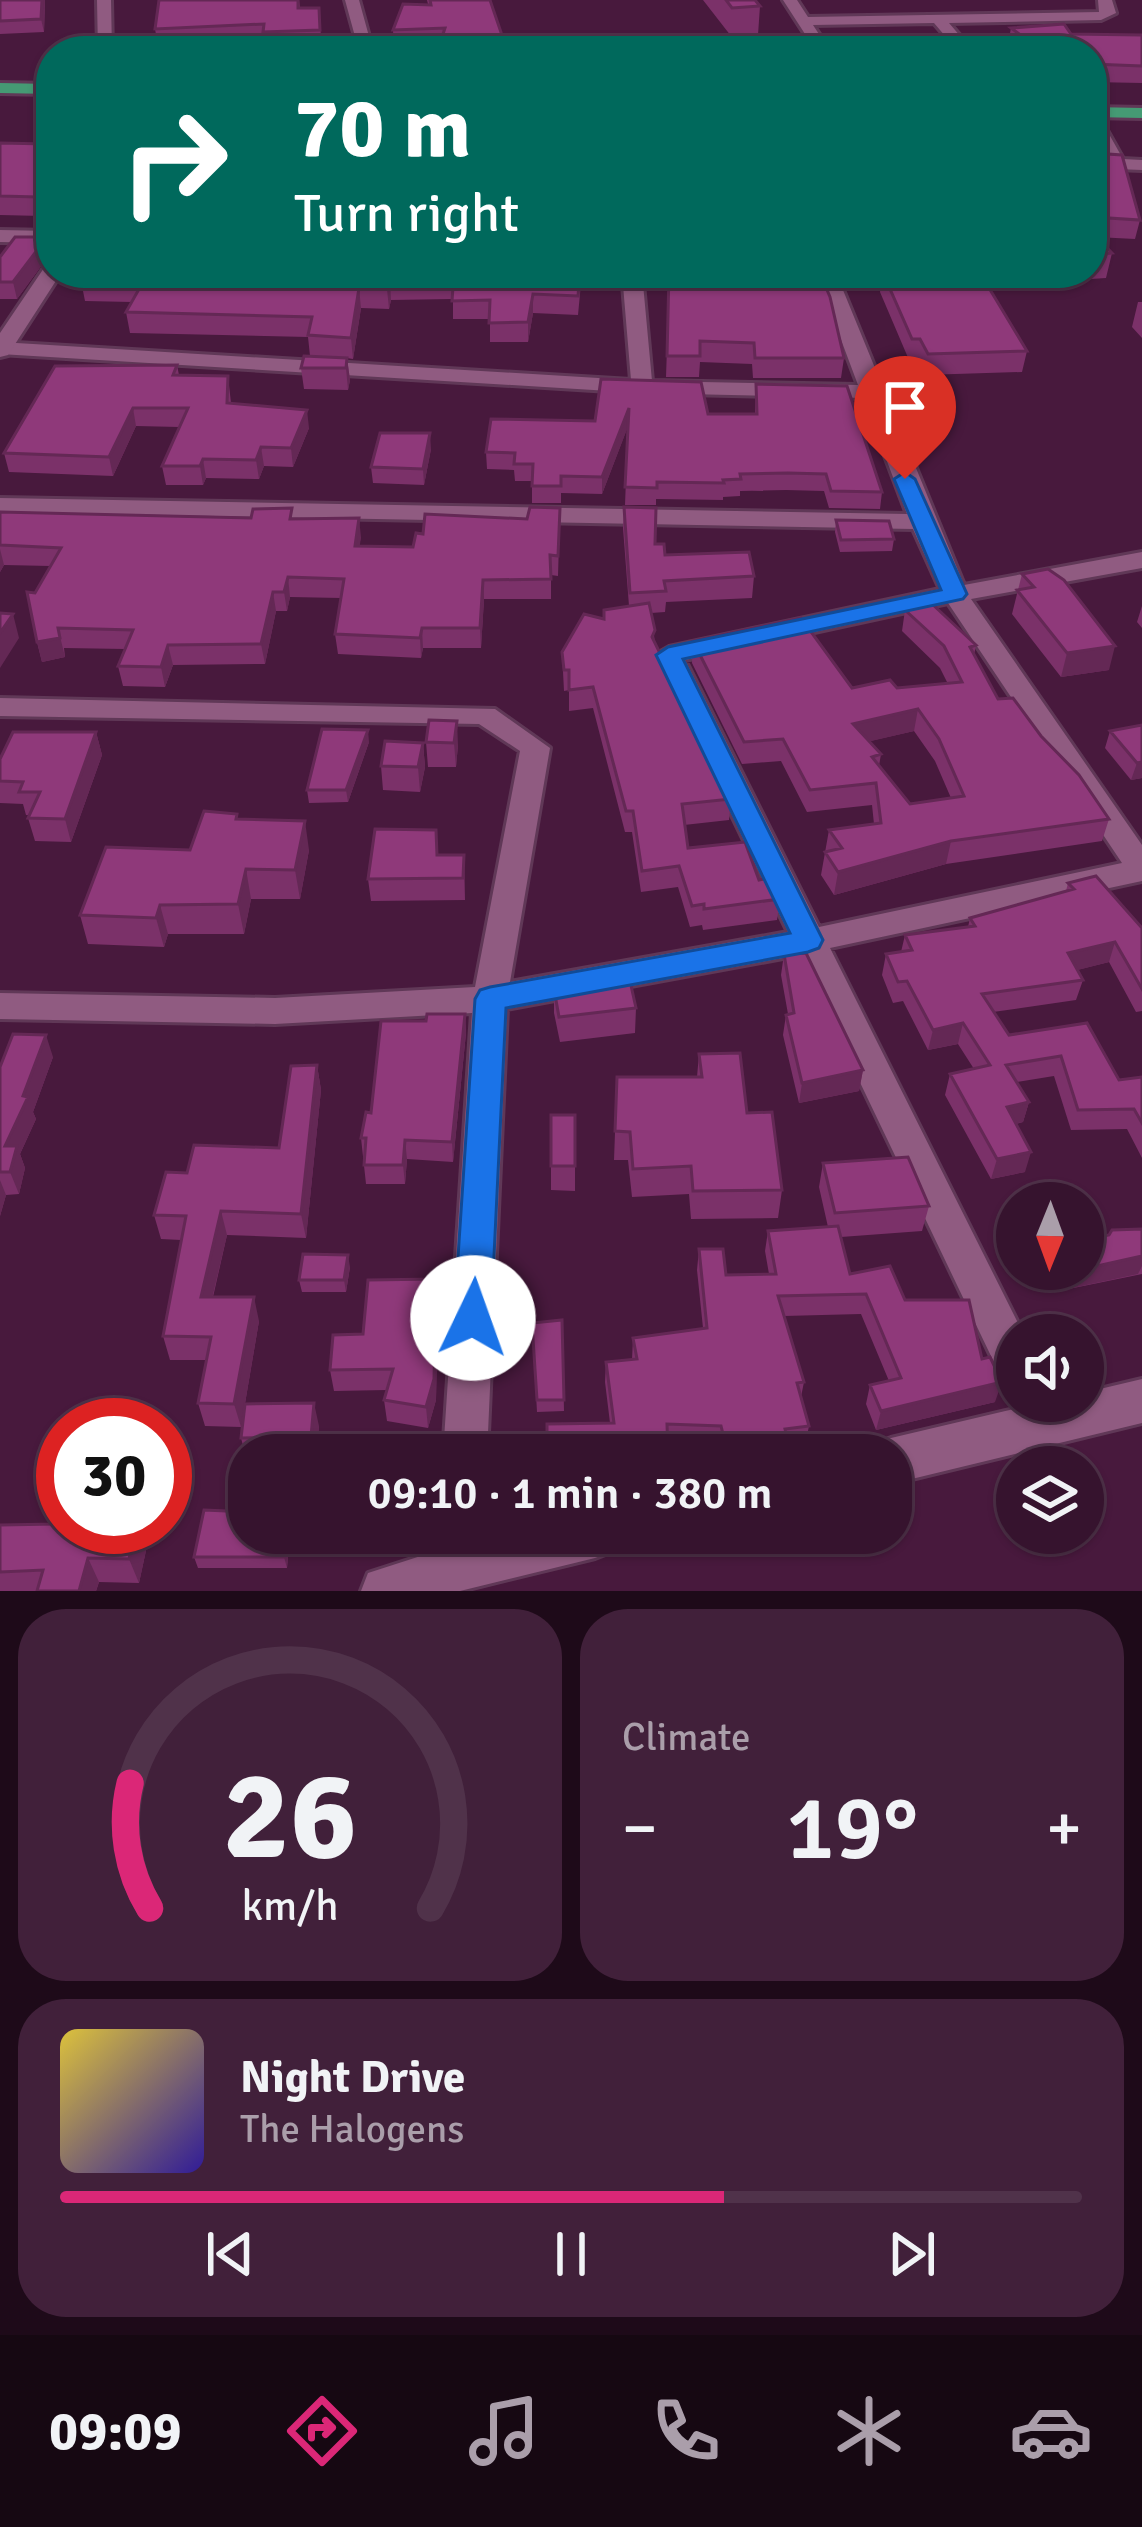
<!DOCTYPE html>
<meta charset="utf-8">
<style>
body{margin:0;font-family:Signika,sans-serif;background:#41203a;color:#f1f3f6;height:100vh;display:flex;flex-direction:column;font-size:45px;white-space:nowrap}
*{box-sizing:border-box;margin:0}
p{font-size:39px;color:#aa9eaa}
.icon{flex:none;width:66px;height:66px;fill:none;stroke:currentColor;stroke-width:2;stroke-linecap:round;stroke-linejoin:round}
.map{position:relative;height:1591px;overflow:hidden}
.drawer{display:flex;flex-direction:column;gap:18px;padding:18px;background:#1e0a19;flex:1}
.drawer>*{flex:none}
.hud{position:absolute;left:36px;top:36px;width:1071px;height:252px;border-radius:48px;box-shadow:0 3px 9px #0004,0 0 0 3px #50324a;background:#00695c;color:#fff;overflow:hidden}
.needle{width:78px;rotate:181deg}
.fabs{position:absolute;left:996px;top:1182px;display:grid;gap:24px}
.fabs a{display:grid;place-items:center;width:108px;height:108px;border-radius:50%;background:#36132e;box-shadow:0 3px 9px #0004,0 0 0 3px #50324a;font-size:60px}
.speed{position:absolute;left:36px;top:1398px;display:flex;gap:24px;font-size:60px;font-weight:700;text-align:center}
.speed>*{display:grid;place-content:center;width:156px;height:156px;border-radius:50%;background:#36132e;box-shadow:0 3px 9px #0004,0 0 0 3px #50324a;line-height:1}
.speed .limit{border:18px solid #d22;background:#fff;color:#111}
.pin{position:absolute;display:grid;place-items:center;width:102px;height:102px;color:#fff;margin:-123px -51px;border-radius:50% 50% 50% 0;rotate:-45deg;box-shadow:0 0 12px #0007}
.pin .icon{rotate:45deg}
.me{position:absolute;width:132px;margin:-66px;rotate:3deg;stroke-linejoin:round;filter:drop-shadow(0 0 9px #0008)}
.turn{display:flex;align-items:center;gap:42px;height:252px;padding:0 60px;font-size:54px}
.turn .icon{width:156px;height:156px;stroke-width:2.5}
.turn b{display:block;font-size:84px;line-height:102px}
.big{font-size:90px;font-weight:600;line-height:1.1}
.drawer .card{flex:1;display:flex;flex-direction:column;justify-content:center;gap:18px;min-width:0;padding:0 42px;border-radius:48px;background:#41203a}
.drawer .dial{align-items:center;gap:0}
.dial svg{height:312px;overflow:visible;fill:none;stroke:#50324a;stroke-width:7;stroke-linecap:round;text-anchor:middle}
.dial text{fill:#f1f3f6;stroke:none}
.song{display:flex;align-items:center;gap:36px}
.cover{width:144px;height:144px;border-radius:18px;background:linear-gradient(135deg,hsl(50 70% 55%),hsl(250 70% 35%))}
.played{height:12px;border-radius:6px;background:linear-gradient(90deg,#db2777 65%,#50324a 65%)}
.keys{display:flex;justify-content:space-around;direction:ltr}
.heat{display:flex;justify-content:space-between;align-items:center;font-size:66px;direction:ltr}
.drawer .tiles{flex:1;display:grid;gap:18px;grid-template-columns:1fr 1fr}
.card:last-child{grid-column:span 2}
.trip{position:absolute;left:228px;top:1434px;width:684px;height:120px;border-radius:48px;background:#36132e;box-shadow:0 3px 9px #0004,0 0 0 3px #50324a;font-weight:600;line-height:120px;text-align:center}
.dock{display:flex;height:192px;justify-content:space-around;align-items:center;background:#160812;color:#aa9eaa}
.dock .icon{width:84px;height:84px}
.dock .on{color:#db2777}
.dock b{font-size:54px;color:#f1f3f6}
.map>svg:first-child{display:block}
</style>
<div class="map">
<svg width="1142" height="1591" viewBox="0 0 1142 1591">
<rect width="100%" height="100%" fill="#48193d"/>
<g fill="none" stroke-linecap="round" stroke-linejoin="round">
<g stroke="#603857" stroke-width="6">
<path id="minor" d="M97 0H111L112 51H98Z
M345 0H359L373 51H359Z
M783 0H797L808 17 1099 12 1098 0H1112L1116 13 1101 20 949 23 973 51H958L934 23 813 25 830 51H816Z
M1092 113 1100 118 1123 159 1142 160V170L1092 168V158H1106L1092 133Z
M0 230 51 231V243L0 242Z
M622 273H642L652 381 858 385 816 273H836L964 585 1142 552V568L971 599 1142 845V881L830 948 1024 1335H1017V1384L1002 1379 799 955 507 1009 487 1455H443L472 1013 275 1024 0 1019V993L275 998 475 987 520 751 479 724 0 716V698L495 709 550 748 510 982 788 932 655 655 669 647 940 589 913 529 0 512V498L907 514 863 398 642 393 0 354V342L631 380ZM948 603 1122 863 819 927 685 660Z
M438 1533H484L482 1566 475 1582 459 1589 443 1582 436 1566Z"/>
</g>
<g stroke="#603857" stroke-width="6">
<path id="tertiary" d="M51 266V273H61L8 355 0 357V333L44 268Z
M1142 1379V1423L891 1484V1455H870L874 1444 891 1438 1048 1401H1083V1393Z
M492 1533H620L613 1551 595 1558 460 1591H361L368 1573Z"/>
</g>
<g stroke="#603857" stroke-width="6">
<path id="trunk" d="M0 83 51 84V94L0 93Z
M1092 107 1142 108V118L1092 117Z"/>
</g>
<use href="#minor" fill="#905b81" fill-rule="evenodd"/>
<use href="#tertiary" fill="#905b81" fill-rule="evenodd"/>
<use href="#trunk" fill="#459a74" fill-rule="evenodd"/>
</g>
<path fill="#7b3169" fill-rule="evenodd" d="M0 0H45L44 32 0 34Z
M299 0 300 8H319L322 51H159L155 29Z
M427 0H490L506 51H439V48L394 49 393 30 428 4Z
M703 0H755L760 6 758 35 731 36Z
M1011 28 1071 34 1142 35V83L1092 82V51H1017L1008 44Z
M51 114V204L42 216 0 215V143H46L42 125Z
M1092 118 1102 135 1098 153 1140 220 1135 239 1096 237 1112 253 1106 278 1002 285 992 273H1092Z
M50 254 17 299H0V257Z
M582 273 578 315 533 313 528 342H490V319H453V299L391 300 389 309 361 308 353 359 347 358 350 380 348 390 304 389 301 368 310 356 308 337 130 333 126 312 132 302 85 301 81 281Z
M662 273H820L844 358 841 378H753L752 364 700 362 699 377H666L669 288H663Z
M882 273 1027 351 1022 372 924 375 917 360H909L880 292Z
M1138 302H1142V338L1132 327Z
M177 365 179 375 228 376 231 403 309 428 293 467 264 466 259 479 206 478 203 485H166L162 466 179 427 136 426 113 476 9 472 4 453Z
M756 384 882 492 880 509 829 508 824 491 786 490 740 491V496L723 497V500L656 499V505H625L628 426 602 494 561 493V503H532V481H515L514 470 487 469 486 452 595 421 708 414H755Z
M431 449 424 485 373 483 371 467Z
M624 507 665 555 754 576 752 598 666 602 665 612 651 613 655 643 731 799 729 820 684 825 688 848 759 880 780 899 777 920 703 930 702 925 690 927 678 887 641 892 632 832H625L593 708 569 711V690L564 691 562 652 604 619 629 606 623 528Z
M560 508 558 576 551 575V599H484L481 648H423L421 658 338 654 335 634 341 598 290 597 287 611H276L265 664 173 665 165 687 123 686 118 666 125 649 64 648 65 657 42 662 37 642 35 593 50 566 4 565 0 572V512L293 519 361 537 359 546 413 547 423 534 527 519Z
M836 520 894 539 892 551 840 552 835 532Z
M1022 574 1109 670 1061 677 1012 614Z
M1142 606V628L1137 622Z
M905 610 976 645 974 655 998 699 1041 736 1109 819 1102 841 946 864 834 895 821 875 829 830 874 824 872 805 807 812 781 761 742 764 692 663 693 641 852 688H897L948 684 940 668 902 631ZM914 731 935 761 951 798 910 804 879 766 881 754 870 741Z
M429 720 458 745 456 767H428L426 742Z
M1142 725V778L1131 780 1105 748 1110 731Z
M96 732 102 755 71 842 35 841 28 818 30 815H26L23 804 0 803V759Z
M369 742 348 802 309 803 307 790Z
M423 743 425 767 420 792 383 790 381 766Z
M238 819 309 850 300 899H251L244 934H168L164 947 88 944 80 915 190 850Z
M438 855H464L465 900 371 901 368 879Z
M1068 883 1142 928V1011L1136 1012 1109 962 1077 970 1083 980 1076 1000 993 1012 1009 1035 1119 1080 1142 1077V1158L1127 1129 1071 1130 1054 1076 1017 1082 1029 1102 1023 1122 1016 1124 1025 1172 991 1179 945 1095 950 1074 974 1069 958 1044 928 1050 903 1001 893 1003 882 975 886 954 901 952 905 935 968 927 970 918 1066 891Z
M784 954 863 1070 859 1091 799 1103 783 1035 786 1015 788 1014 781 975Z
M554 989 636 1008 635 1033 560 1042 554 1013Z
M465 1014 466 1033 453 1162 407 1159 405 1184H366L361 1138 371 1113 426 1021Z
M699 1054 747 1113 782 1190 778 1218 691 1219 689 1194 632 1197 628 1160H614L617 1077H697Z
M53 1057 33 1112 36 1119 20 1154 25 1168 19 1194 6 1195 0 1216V1067Z
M317 1065 321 1090 306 1238 227 1235 213 1297 259 1321 241 1427 205 1426 198 1403 206 1360H170L163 1336 181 1240 161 1239 154 1215 187 1173 279 1148Z
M551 1115H575V1191L551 1190Z
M823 1163 929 1206 922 1231 841 1237 850 1274 905 1300 982 1359 995 1402 876 1430 866 1404 870 1385 889 1381 861 1314 784 1316 804 1382 801 1397 809 1426 805 1445 785 1448 784 1455H721L719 1445 668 1443 610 1423 605 1382 606 1362 632 1360 633 1338 703 1328 697 1270 699 1249 726 1275 769 1274 765 1251 768 1231 828 1227 819 1187Z
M1142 1229V1274L1054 1292 1042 1269H1083Z
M350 1267 346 1292H302L299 1280Z
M436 1279 438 1301 436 1400 428 1428 387 1421 384 1400 387 1390 334 1391 330 1370 363 1334Z
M562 1320 564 1411 537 1412 532 1323Z
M319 1426 316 1455H249V1461H247L241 1438Z
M0 1525 150 1532 139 1583 99 1582 96 1591H0Z
M249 1533H290L287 1568H198L194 1557Z"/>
<path fill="#642855" d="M42 0H45L44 32 41 19Z
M1102 135 1098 154H1092L1093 137Z
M51 180V204L42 216 38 197Z
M47 237 50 254 17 299 13 282Z
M390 280 391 300 389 309 387 289Z
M359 288 361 308 353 359 351 338Z
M533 294V313L528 342V322Z
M347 358 350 380 348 390 346 368Z
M133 408 136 426 113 476 109 457Z
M629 408V424L602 494V477Z
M307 410 309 428 293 467 291 448Z
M430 433 431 449 424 485 423 469Z
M261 447 264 466 259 479 256 460Z
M203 459 206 478 203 485 200 466Z
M359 518 361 537 357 566 355 546Z
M0 549 4 565 0 572Z
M288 577 290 597 287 611 284 592Z
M483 580 484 599 481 648 480 628Z
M273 592 276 611 265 664 261 644Z
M13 614 19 638 0 668V633Z
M58 628 65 657 42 662 37 642Z
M422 628 423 648 421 658 420 638Z
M168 645 173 665 165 687 161 667Z
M1115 646 1109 670 1061 677 1067 653Z
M918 709 914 731 850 746 853 724Z
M457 721 458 745 456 767 454 743Z
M368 730 369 742 348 802 346 790Z
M96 732 102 755 71 842 65 819Z
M423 743 425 767 420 792 418 767Z
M1142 762V778L1131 780 1137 763Z
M305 821 309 850 300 899 295 870Z
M951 841 946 864 834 895 838 872Z
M246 869 251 899 244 934 238 904Z
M160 905 168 934 164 947 156 918Z
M1115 942 1109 962 1062 974 1068 953Z
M465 1014 466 1033 453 1162 452 1142Z
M963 1023 958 1044 928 1050 933 1030Z
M46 1035 53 1057 33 1112 36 1119 20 1154 25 1168 19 1194 10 1172 5 1146Z
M317 1065 321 1090 306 1238 301 1214Z
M863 1070 859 1091 799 1103 802 1083Z
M1029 1102 1023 1122 1001 1127 1007 1107Z
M405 1140 407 1159 405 1184 403 1165Z
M1031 1152 1025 1172 991 1179 997 1159Z
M0 1180 6 1195 0 1216Z
M221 1211 227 1235 207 1320 201 1297Z
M348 1255 350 1267 346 1292 344 1280Z
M1142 1256V1266L1138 1274 1054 1292 1061 1274Z
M436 1279 438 1301 436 1400 428 1428 426 1407Z
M254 1297 259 1321 241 1427 234 1404Z
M1002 1382 995 1402 876 1430 881 1411Z
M314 1403 319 1426 316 1455 311 1437Z
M134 1527H148L150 1532 139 1583 129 1559Z
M286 1533H290L287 1568 284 1557Z
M88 1558 99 1582 96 1591H79Z"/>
<path fill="#8f397a" stroke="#642855" stroke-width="3" fill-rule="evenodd" d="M0 0H42L41 19 0 21Z
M159 0H298V8H319L320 30 263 32 264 24 155 29Z
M430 0H490L506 47 439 46 445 28 393 30 403 4 431 5Z
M726 0H755L760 6 732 8Z
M1064 24 1071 34 1142 35V66L1092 64V51H1042L1011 28Z
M51 114V130L42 125Z
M1092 118 1102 135 1093 137V153L1122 155 1140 220 1094 217 1092 188Z
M51 132V180L38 197 0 196V143L47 144Z
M1092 232 1112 253 1092 255Z
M15 237H47L13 282H0V257Z
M85 273H453L451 280H390L387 289 359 288 351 338 308 335 312 317 126 312 143 282 81 281Z
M454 273H580L578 296 533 294 528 322 489 323 490 300 452 301Z
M669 273H820L830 297 844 358H755L754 343 700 341V356H667Z
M883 273H980L1027 351 928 354 920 339H912Z
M304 356 347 358 346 368H301Z
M177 365 173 375 228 376 227 403 307 410 291 448 261 447 256 460 203 459 200 466H162L188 408H133L109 457 4 453 55 366Z
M601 379 701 382 708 414H757L756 384 847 386 882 492 831 491 826 474 788 473 740 474 741 479 723 480 724 483 657 482V488L625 487 629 408 602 477 561 476V486H532L533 464H514L515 453 486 452 491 419 595 421Z
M380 433H430L423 469 371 467Z
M530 507 560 508 558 556 550 555 551 579 483 580 480 628H422L420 638 335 634 344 579 288 577 284 592H273L261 644 168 645 161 667 118 666 133 630 58 628 60 638 37 642 27 592 35 593 61 548 0 545V512L251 518 253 509 292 508 290 519 359 518 355 546 413 547 416 533 423 534 425 514 527 519Z
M624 507 656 508 655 544H664L665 555 749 552 754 576 664 581 666 591 630 593Z
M836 520 889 521 894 539 841 540Z
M1048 569 1064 580 1115 646 1067 653 1017 590 1034 587 1022 574Z
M930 602 976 645 970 647 998 699 1013 698 1041 736 1079 775 1109 819 951 841 838 872 825 852 842 848 829 830 881 823 876 783 810 790 783 739 744 742 693 641 801 618 852 688 890 680 897 688 962 682 944 646 905 610ZM918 709 939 739 964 796 910 804 872 757 881 754 853 724Z
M649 603 655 630 652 637 731 799 682 804 688 848 745 842 759 880 770 878 780 899 704 909V904L692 906 679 866 642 871 633 811H626L593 687 569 690V670H564L562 652 584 614 604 619V610Z
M0 613 13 614 0 633Z
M429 720 457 721 454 743 426 742Z
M1142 725V762L1137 763 1110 731Z
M322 729 368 730 346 790H307Z
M13 732H96L65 819 28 818 40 792H19L23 782 0 781V759Z
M385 741 423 743 418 767 381 766Z
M204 811 237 814 236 819 305 821 295 870 246 869 238 904 160 905 156 918 80 915 106 847 190 850Z
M375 829 436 830 437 855H464L463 878 368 879Z
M1096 876 1142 928V989L1115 942 1068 953 1083 980 982 994 1009 1035 1087 1023 1119 1080 1142 1077V1123L1134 1109 1078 1110 1061 1056 1006 1065 1029 1102 1007 1107 1031 1152 997 1159 950 1074 990 1065 963 1023 933 1030 907 981 898 982 886 954 912 950 905 935 975 926 970 918 1074 889 1068 883Z
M806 953 863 1070 802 1083 786 1015 794 1013 784 954Z
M630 981 636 1008 559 1017 554 989Z
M427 1014H465L452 1142 405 1140 403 1165H364L366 1138H361L366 1112 371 1113 381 1021H426Z
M13 1034 46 1035 23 1096 28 1097 5 1146H17L10 1172H0V1067Z
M740 1053 747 1113 772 1112 782 1190 693 1191 691 1166 633 1169 630 1132 615 1131 617 1077H702L699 1054Z
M317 1065 301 1214 221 1211 201 1297H254L234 1404 198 1403 211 1337 163 1336 186 1216 154 1215 166 1172 187 1173 194 1145 279 1148 291 1066Z
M551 1115H575V1166H551Z
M908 1157 929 1206 835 1213 823 1163Z
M838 1226 850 1274 890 1266 905 1300H969L982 1359 990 1357 1002 1382 881 1411 870 1385 901 1378 866 1294 778 1296 804 1382 797 1383 809 1426 785 1429 787 1437 726 1446 721 1426 667 1424 668 1455H547V1424L614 1423 606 1362 637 1359 633 1338 707 1328 699 1249H723L726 1275 776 1274 768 1231Z
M1142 1229V1256L1061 1274 1059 1269H1083V1240L1109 1235 1112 1230Z
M303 1254 348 1255 344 1280H299Z
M436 1279 434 1379 426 1407 384 1400 393 1369 330 1370 333 1335 363 1334 368 1280Z
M562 1320 564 1400H537L532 1323Z
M314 1403 311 1437 241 1438 245 1404Z
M60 1505 63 1506V1527H136L129 1559 88 1558 79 1591H37L43 1570 0 1572V1525L55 1524Z
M204 1510 249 1512V1533H286L284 1557H194Z"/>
<path fill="#1a73e8" stroke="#114b97" stroke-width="3" d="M905 472 915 479 967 594 963 599 683 659 823 940 819 948 808 952 506 1008 491 1318 486 1330 473 1335 460 1330 454 1318 475 999 480 990 490 987 790 933 656 655 668 647 941 590 894 479Z"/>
</svg>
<div class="fabs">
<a><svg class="needle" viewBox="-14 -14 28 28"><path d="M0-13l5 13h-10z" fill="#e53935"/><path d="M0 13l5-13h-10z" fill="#aa9eaa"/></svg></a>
<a><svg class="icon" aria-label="sound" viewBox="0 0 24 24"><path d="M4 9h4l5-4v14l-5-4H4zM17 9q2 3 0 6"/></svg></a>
<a><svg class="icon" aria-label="layers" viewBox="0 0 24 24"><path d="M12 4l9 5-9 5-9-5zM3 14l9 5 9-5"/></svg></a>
</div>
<div class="speed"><div class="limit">30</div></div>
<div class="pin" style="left:905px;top:479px;background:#d93025"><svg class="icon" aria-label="arrive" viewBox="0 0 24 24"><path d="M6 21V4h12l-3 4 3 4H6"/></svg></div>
<svg class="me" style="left:473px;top:1318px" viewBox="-20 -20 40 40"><circle r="19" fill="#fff"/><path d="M0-13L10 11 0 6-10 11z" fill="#1a73e8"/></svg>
<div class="trip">09:10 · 1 min · 380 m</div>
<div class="hud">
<div class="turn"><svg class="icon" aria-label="right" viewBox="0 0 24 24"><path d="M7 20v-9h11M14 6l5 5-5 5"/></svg><div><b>70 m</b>Turn right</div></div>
</div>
</div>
<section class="drawer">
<div class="tiles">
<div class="card dial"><svg viewBox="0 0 100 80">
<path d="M14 69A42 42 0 1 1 86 69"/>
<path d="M14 69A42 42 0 0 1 9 37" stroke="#db2777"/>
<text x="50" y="56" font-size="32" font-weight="700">26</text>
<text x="50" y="72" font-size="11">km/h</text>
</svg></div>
<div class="card"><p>Climate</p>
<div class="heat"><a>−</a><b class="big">19°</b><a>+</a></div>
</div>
<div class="card">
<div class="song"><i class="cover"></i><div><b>Night Drive</b><p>The Halogens</p></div></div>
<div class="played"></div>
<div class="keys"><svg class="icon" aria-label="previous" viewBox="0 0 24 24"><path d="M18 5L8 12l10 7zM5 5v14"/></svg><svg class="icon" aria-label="pause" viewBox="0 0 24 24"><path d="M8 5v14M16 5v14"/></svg><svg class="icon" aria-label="next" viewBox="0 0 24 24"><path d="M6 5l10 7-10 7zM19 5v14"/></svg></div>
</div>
</div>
</section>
<nav class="dock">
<b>09:09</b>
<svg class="icon on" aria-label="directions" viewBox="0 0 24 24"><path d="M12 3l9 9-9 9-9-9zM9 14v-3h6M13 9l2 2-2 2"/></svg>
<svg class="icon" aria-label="music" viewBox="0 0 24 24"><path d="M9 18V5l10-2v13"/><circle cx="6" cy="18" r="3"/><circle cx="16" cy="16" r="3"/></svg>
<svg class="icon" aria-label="phone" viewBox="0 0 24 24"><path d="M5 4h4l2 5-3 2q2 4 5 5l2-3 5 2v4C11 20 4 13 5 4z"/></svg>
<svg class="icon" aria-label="climate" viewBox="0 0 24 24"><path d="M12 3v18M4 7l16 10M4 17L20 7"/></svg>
<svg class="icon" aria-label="car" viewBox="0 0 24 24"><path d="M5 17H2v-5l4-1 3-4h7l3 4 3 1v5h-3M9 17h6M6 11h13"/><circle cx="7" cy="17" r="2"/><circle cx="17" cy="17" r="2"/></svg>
</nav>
